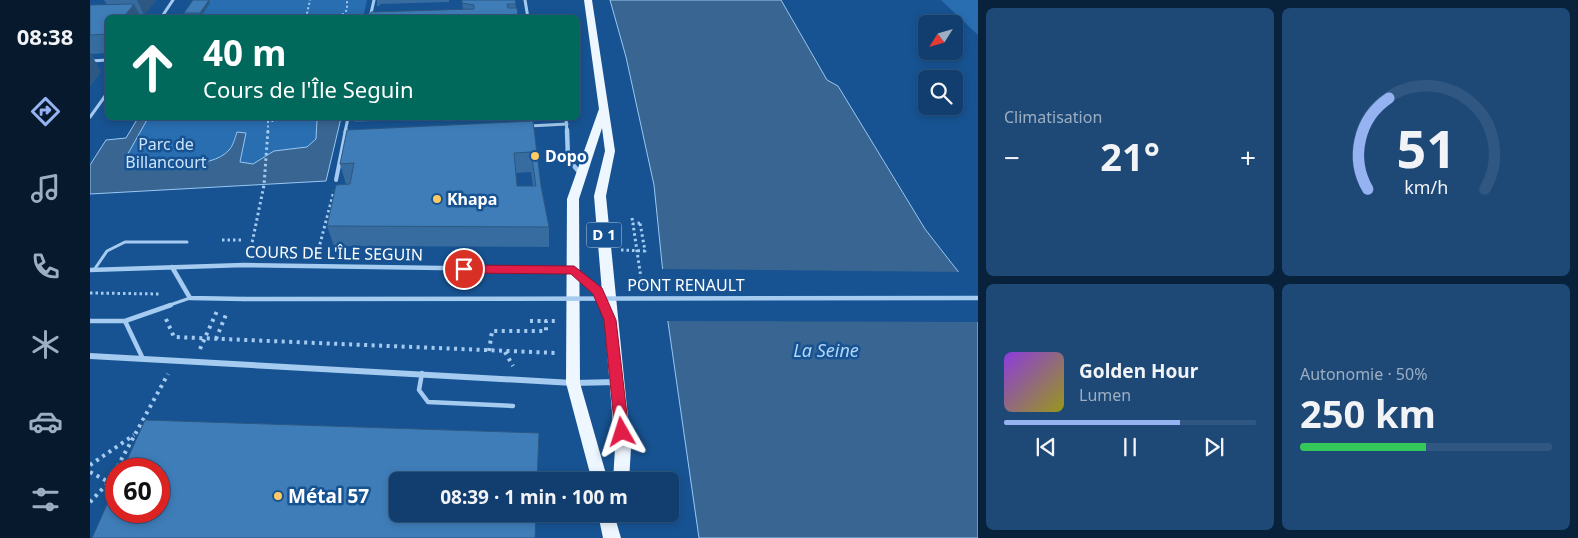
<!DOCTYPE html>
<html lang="fr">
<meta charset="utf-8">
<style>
body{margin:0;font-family:"Noto Sans",sans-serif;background:#1e4976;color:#f1f3f6;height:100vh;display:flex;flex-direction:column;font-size:19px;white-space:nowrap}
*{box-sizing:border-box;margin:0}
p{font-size:16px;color:#9caec2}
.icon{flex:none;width:28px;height:28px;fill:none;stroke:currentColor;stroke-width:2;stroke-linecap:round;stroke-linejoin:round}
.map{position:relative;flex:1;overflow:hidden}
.side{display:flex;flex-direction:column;gap:8px;padding:8px;background:#09223c;width:600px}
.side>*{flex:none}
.banner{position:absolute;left:15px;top:15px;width:475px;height:105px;border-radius:8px;box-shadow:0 2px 8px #0003,0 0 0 1px #305781;background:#00695c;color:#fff;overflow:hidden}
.needle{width:32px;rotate:233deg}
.buttons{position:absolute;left:828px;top:15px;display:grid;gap:10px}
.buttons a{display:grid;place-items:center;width:45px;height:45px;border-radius:8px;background:#113e6e;box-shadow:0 2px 8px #0003,0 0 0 1px #305781;font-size:25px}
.speed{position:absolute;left:15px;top:458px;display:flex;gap:10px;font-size:25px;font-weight:700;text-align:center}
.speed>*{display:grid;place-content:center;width:65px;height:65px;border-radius:50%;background:#113e6e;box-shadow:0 2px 8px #0003,0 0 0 1px #305781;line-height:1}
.speed .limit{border:8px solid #d22;background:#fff;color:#111}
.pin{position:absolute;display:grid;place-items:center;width:42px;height:42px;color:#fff;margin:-21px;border:2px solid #fff;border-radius:50%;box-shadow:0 1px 5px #0007}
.me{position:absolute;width:55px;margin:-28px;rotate:354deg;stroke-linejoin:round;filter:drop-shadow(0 0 4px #0008)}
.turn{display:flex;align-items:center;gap:18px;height:105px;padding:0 15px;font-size:22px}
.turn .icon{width:65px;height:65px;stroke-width:2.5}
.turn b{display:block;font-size:35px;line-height:42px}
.big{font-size:38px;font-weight:700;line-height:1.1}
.side .widget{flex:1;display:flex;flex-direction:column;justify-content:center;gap:8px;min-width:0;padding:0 18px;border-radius:8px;background:#1e4976}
.side .dial{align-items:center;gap:0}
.dial svg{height:130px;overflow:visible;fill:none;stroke:#305781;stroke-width:7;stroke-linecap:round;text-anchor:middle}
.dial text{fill:#f1f3f6;stroke:none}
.song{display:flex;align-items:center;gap:15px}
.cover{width:60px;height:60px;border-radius:8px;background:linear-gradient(135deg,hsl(270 70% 55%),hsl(60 70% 35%))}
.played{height:5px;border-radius:2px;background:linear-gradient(90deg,#95b2f1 70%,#305781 70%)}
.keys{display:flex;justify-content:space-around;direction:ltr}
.heat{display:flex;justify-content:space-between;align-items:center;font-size:28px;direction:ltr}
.charge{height:8px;border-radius:4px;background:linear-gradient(90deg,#34c759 50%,#305781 0)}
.side .tiles{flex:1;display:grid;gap:8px;grid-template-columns:repeat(2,1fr)}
.trip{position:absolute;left:299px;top:472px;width:290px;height:50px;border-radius:8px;background:#113e6e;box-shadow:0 2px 8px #0003,0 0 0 1px #305781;font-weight:700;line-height:50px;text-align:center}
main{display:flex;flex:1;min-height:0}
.tab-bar{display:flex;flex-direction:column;width:90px;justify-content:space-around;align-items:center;background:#07192c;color:#9caec2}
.tab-bar .icon{width:35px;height:35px}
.tab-bar .active{color:#95b2f1}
.tab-bar b{font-size:22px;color:#f1f3f6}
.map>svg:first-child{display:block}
</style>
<main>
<nav class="tab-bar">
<b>08:38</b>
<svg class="icon active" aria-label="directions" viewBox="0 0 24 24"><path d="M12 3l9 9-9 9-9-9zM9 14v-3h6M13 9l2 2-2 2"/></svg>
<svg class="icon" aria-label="music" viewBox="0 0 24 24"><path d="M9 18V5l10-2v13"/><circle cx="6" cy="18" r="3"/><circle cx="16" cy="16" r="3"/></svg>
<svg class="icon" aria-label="phone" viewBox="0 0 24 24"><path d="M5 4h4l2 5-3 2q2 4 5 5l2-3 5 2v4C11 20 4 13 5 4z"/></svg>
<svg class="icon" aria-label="climate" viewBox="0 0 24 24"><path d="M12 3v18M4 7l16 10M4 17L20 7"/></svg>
<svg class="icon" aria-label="car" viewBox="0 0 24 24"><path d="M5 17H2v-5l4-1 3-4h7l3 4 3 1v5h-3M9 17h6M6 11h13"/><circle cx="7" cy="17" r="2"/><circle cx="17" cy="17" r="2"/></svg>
<svg class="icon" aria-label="filters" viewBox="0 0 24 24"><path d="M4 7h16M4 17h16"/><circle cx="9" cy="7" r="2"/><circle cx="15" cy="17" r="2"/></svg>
</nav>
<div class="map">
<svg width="888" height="538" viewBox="0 0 888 538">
<rect width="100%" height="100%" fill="#175392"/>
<path fill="#296eb1" d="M107 0H277L273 18 111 17 119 3Z
M851 0H888V35Z
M48 118H251L236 181 0 194V165L16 140 36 138Z"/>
<path fill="#386592" stroke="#98c7f3" d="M520 0H691L737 80 748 86 835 229 888 297V538H609L578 322 564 185 536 57Z
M48 118H58L35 159 38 163C64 164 121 171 139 150 143 146 145 138 147 132L156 133 150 162 163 164 184 151 217 147 226 139 227 120 220 118H251L236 181 0 194V165L16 140 36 138Z"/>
<path fill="#175392" d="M570 269 873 272 888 292V322L576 321Z"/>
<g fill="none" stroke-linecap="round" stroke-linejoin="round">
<path stroke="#a5cbf0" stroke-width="2" stroke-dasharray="2 2.5" stroke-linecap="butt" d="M216 18 220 0
M249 18 257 10V0
M177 122 198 118
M178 132V118"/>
<path stroke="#a5cbf0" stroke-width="3" stroke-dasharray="2.5 3" stroke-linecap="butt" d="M542 218 543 224
M132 240H154
M531 250 555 251 550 223
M157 251 161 248 174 185 178 130
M227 255 244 191
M0 293 70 294"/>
<path stroke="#a5cbf0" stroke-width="4" stroke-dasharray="3 4.5" stroke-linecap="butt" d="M76 319 84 337 467 353
M440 321H456
M126 339 137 312
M110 349 127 311
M399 351 402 331H456V321H468
M415 352 423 366
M0 465 44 435
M0 472 26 486
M0 502 19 482 78 374"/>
<path stroke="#a5cbf0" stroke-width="3" d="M4 270 17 251 35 242H97
M77 306 100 298"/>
<path stroke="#a5cbf0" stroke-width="4.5" d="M0 321H35L53 359
M35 321 81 305
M332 373 329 390 338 402 423 406"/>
<path stroke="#a5cbf0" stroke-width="3" d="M280 18 284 0
M0 61 18 60
M439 126 477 124
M255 132 258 118"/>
<path stroke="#a5cbf0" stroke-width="4" d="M246 180 256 130"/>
<path stroke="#a5cbf0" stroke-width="3" d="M435 0 438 18
M71 18 83 0
M0 117 18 92
M476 118 477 132"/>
<path stroke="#a5cbf0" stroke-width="4.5" d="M477 130 478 159 490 173
M82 267 100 298 154 299
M0 270 154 265 484 270 508 291 514 306"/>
<path stroke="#a5cbf0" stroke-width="6" d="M514 305 515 308
M0 356 483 383 526 382"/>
<path fill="#eef6ff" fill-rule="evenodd" d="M494 0H502L525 151 516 196 541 448 539 481H523L525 448 504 196 515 151 512 128 489 199 490 383 518 481H502L476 383 477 199 509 109Z
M508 514H524L531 538H513Z"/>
<path stroke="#a5cbf0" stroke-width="3" stroke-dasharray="2.5 3" stroke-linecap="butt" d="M550 223 543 224 552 285"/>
<path stroke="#a5cbf0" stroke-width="4.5" d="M154 299 888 298"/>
</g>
<path fill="#366c9f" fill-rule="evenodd" d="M14 0H66L54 15 50 16 51 18H18V53L1 54 11 72 0 86V5H17Z
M103 0H119L120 3 111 16 96 17 94 13Z
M287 0H359V2L290 4V6H287Z
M372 0H425L426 8 428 18H280V16L373 10Z
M264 118H350L265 122Z
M443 121 451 186 459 227V247L244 246 237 226 260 184H256L250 164ZM441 172 443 186H427L426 173Z"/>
<path fill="#2c5882" d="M47 0H66L54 15Z
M119 0 120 3 111 16 110 13Z
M44 4 51 18H33Z
M0 52 11 72 0 86Z"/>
<path fill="#3f7db9" stroke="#2c5882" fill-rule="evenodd" d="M103 0H119L110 13H94Z
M372 0H425L426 4H417L418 8H427L428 18H288V16H280L281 12 384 9V5L372 3Z
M44 4 33 18H18V34L0 35V5Z
M443 121 451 186 459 227 237 226 246 185 260 184 264 163 250 164 257 130ZM441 152 446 186H427L424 153Z
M55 420 449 433 447 481H308V514H446L445 538H2L26 484V511H69V469H33Z"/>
<path fill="#e11d48" stroke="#92132f" d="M374 265 484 266 512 288 526 320 539 432 537 436 532 438 527 436 525 432 514 320 503 294 481 274 374 273 368 269Z"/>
<g fill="#ffca64" stroke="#175392" stroke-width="2">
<circle cx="445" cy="156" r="5"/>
<circle cx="347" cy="199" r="5"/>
<circle cx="188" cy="496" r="5"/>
</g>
<g text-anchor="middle" stroke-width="5" stroke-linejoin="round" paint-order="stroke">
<rect fill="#175392" stroke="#b9cbde" stroke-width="1" x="496.5" y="222.5" width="35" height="25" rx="4"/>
<g font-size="15" font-weight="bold" fill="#fff">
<text x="514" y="240">D 1</text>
</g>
<g font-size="16" fill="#cce4fb" stroke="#175392">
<text x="76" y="150">Parc de<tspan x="76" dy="18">Billancourt</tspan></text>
</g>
<g font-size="16" font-weight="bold" fill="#fff" stroke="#175392" text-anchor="start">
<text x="455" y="162">Dopo</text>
<text x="357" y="205">Khapa</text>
</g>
<g font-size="16" fill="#fff" stroke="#175392">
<text transform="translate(244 253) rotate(1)" y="6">COURS DE L'ÎLE SEGUIN</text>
<text x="596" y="291">PONT RENAULT</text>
</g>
<g font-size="18" font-style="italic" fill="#b1d5f7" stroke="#175392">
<text x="736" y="357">La Seine</text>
</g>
<g font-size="19" font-weight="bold" fill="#fff" stroke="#175392" text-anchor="start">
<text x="198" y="503">Métal 57</text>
</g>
</g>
</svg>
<div class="buttons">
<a><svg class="needle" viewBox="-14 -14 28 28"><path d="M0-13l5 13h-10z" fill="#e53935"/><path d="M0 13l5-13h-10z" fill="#9caec2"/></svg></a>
<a><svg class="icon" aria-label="search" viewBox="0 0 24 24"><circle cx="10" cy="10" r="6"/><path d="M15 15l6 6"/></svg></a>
</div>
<div class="speed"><div class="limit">60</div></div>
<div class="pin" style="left:374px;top:269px;background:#d93025"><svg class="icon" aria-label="arrive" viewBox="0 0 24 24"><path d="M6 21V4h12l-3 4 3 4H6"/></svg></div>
<svg class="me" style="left:532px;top:432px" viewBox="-20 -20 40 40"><path d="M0-17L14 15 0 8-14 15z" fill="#e11d48" stroke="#fff" stroke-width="4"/></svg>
<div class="trip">08:39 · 1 min · 100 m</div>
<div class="banner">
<div class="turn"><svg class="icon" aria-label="ahead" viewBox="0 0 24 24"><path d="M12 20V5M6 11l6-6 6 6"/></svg><div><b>40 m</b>Cours de l'Île Seguin</div></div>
</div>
</div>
<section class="side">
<div class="tiles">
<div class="widget"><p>Climatisation</p>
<div class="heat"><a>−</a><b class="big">21°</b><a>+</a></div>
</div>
<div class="widget dial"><svg viewBox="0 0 100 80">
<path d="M14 69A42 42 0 1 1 86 69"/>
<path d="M14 69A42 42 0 0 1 27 13" stroke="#95b2f1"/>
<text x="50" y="56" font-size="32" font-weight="700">51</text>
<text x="50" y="72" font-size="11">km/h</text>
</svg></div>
<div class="widget">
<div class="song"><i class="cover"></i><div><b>Golden Hour</b><p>Lumen</p></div></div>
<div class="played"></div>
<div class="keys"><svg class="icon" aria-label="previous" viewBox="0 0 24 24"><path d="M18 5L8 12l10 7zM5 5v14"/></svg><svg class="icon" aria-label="pause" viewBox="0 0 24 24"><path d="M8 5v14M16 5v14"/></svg><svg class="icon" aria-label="next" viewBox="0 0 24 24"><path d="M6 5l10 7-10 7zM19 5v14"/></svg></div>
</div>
<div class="widget"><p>Autonomie · 50%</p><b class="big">250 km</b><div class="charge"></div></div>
</div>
</section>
</main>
